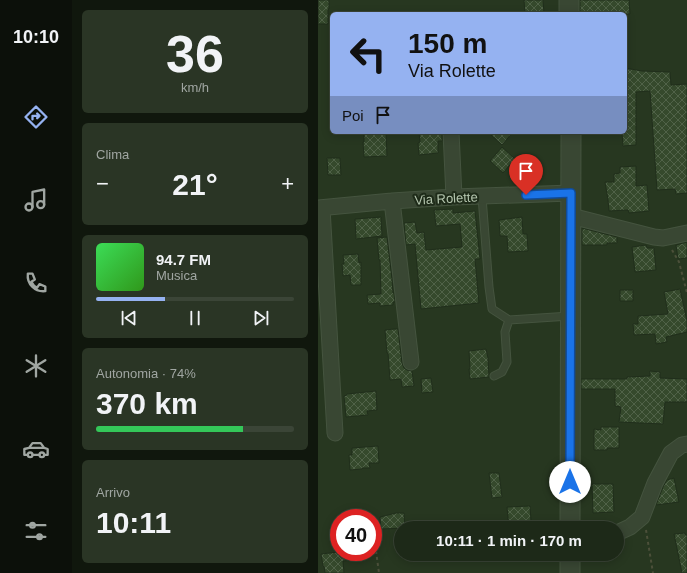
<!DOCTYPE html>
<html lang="it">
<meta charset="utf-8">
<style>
body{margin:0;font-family:Helvetica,sans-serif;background:#2a3525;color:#f1f3f6;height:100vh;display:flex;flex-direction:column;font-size:15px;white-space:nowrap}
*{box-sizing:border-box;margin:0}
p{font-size:13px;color:#a0a6a2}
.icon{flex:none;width:22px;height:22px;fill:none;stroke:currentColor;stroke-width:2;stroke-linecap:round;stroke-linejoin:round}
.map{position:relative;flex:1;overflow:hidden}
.sheet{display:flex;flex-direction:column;gap:10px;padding:10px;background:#10170d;width:246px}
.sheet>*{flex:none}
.hud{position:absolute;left:12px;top:12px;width:297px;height:122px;border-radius:6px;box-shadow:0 2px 10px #0003,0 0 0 1px #3b4537;background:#95b2f1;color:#111;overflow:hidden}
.speed{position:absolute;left:12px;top:509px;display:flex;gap:8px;font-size:20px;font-weight:700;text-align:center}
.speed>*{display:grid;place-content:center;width:52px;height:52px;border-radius:50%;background:#1d2918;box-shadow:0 2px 10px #0003,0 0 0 1px #3b4537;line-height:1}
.speed .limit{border:6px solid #d22;background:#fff;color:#111}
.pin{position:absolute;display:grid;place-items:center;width:34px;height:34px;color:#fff;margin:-41px -17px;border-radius:50% 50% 50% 0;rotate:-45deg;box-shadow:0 0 4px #0007}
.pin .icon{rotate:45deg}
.me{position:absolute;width:44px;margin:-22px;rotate:0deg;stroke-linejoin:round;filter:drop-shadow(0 0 3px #0008)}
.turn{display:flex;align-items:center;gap:14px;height:84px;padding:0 12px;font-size:18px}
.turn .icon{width:52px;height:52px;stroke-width:2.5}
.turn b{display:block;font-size:28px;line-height:34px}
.then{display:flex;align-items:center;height:38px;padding:0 12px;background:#0003;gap:8px;font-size:15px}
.big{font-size:30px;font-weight:600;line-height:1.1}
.sheet .widget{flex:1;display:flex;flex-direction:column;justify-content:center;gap:6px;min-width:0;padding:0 14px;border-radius:6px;background:#2a3525}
.sheet .dial{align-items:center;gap:0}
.dial b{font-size:52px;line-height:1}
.song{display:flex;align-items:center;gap:12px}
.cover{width:48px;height:48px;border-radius:6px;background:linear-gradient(135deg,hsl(130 70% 55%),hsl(110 70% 35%))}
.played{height:4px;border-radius:2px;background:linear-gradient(90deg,#95b2f1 35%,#3b4537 35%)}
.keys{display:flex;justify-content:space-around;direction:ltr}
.heat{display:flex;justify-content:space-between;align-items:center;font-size:22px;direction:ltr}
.charge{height:6px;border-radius:3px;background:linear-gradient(90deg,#34c759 74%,#3b4537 0)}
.trip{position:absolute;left:76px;top:521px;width:230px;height:40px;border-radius:20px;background:#1d2918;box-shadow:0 2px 10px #0003,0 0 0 1px #3b4537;font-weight:600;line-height:40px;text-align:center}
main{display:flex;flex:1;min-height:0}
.dock{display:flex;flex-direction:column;width:72px;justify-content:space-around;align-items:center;background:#0c100a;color:#a0a6a2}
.dock .icon{width:28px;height:28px}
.dock .current{color:#95b2f1}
.dock b{font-size:18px;color:#f1f3f6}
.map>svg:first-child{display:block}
</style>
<main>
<nav class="dock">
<b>10:10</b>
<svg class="icon current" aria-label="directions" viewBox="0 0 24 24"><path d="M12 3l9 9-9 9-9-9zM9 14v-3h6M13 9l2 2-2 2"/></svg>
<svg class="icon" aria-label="music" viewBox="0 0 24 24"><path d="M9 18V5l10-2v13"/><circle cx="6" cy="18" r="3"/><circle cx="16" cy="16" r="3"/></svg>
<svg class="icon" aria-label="phone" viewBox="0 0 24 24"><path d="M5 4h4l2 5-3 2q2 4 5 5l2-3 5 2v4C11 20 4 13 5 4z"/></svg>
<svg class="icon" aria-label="climate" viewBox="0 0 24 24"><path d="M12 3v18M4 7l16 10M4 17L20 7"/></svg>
<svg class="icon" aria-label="car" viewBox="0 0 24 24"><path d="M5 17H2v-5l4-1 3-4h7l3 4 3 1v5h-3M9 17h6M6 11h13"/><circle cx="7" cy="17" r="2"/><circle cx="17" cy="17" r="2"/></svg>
<svg class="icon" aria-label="filters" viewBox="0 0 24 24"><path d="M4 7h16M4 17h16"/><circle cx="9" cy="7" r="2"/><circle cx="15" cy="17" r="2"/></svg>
</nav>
<section class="sheet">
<div class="widget dial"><b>36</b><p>km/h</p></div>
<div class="widget"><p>Clima</p>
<div class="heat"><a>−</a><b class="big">21°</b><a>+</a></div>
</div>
<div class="widget">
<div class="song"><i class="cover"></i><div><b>94.7 FM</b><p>Musica</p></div></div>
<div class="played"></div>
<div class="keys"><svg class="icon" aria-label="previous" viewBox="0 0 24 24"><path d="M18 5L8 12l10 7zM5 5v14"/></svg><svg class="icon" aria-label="pause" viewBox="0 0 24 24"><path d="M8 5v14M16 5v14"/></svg><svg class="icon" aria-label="next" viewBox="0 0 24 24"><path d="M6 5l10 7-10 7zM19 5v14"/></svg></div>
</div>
<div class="widget"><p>Autonomia · 74%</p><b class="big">370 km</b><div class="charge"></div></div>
<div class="widget"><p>Arrivo</p><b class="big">10:11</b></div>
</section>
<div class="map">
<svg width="369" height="573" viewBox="0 0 369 573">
<defs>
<pattern id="building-cross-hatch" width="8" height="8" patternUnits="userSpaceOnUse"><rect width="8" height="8" fill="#35492c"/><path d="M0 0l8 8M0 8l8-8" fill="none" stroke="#506248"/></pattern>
</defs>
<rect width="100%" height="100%" fill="#273720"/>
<path fill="url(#building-cross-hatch)" stroke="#202e1b" d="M0 0H11V9H10V24H0Z
M206 0H225L226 14H207Z
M262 0H311L312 14H262Z
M307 68 324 71 352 72 353 85 369 84V193L358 194 357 189 339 190 332 91 318 92V145L305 146 304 132H307Z
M46 132H68L69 156 46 157 45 142H46Z
M101 132H124V141H120V153L101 155 100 143 102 142Z
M170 132H195L184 145Z
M184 147 197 159 185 173 172 161Z
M9 158H22L23 175H10Z
M318 166V186L329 185 331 211 311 213 310 210 291 211 290 200 287 182H296V174L302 173V167Z
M135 209V213L157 211 162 259H157L161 303 103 309 97 244 88 245 86 223 97 222 99 233 106 232 108 250 144 247 142 224 118 226 116 210Z
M63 217 64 236 38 239 37 219Z
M204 217 205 234H209L210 251 190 252 189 236H182L181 220Z
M264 228 299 237V243H289V245H264Z
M69 237 74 279 75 293H76L77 302H75V305L62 306V303L50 304 49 295 63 294 62 260H61L59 238Z
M369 242V258L360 259 358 245Z
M328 245 329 248H336L338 270 317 272 314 247Z
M40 254 41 263 43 262V285H33L32 275 25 276 24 264H26L25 255Z
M362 289 369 321V332L348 337 349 342 338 344 337 334 316 335 315 324H320V316L350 314 346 292Z
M302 290H315V301H302Z
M76 329H80L84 363 86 368 89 370 94 371 96 386 84 387 83 379 72 380 70 353H69L67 330Z
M168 349 170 358 171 377 152 379 151 369H152L151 351Z
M332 371 342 372V378L369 379V402H347L345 424 301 422 303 407 297 406V389H263V379H309V377L332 376Z
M113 378 115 392 104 393 103 379Z
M58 391 59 410 49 411 50 415 28 417 26 396 29 395V394Z
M283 427H301V448H289V450H276V429L283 430Z
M60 446 61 463H51L52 468H44V469L32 470 31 455H34V448Z
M171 473H181L184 497 174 498Z
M356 478 361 502 338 505 345 487 349 480Z
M274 484H295L296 512 275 513Z
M212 506 213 521 210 522 211 528H191L189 507Z
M78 513H86L87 528 63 529 62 517Z
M367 533V535H369V573H364L356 534Z
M20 552H47L48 559 25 561 26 573H7L6 566H5L3 554Z"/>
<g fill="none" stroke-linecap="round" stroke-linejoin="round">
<g stroke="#45543f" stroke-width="9">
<path id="service" d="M164 197 171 287 174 309 191 320 252 316
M176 376 184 372 189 362 187 332 191 320"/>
</g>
<g stroke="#45543f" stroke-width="17">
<path id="minor" d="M133 132 136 197
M74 201 93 362
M0 208 74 201 136 197 253 193
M4 208 17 433
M253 216 336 237 345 238 369 233
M299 533 312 527 324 517 337 483 353 453 364 445 369 444"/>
</g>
<g stroke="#45543f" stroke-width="21">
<path id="tertiary" d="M251 0V14
M252 528 253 132
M252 554V573"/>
</g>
<path stroke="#4c503a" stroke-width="2" stroke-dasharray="3 3" stroke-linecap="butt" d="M354 250 361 262 369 293
M328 530 335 573
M58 551 61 573"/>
<use href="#service" stroke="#394733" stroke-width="7"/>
<use href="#minor" stroke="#394733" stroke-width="15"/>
<use href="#tertiary" stroke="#394733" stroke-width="19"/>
</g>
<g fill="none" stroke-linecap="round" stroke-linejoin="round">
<g stroke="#114b97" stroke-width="10">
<path id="route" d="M208 195 253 193 252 482"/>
</g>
<use href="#route" stroke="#1a73e8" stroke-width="7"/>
</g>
<g text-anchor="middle" stroke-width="4" stroke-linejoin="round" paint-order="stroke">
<g font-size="13" fill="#b3c4ad" stroke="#1e2b19">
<text transform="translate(128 198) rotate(-3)" y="5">Via Rolette</text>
</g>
</g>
</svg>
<div class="speed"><div class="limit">40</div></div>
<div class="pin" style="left:208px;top:195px;background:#d93025"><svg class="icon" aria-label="arrive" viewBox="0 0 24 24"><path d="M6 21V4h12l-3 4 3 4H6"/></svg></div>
<svg class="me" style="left:252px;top:482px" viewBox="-20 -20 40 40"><circle r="19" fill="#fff"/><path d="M0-13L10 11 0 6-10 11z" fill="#1a73e8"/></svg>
<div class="trip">10:11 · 1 min · 170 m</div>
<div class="hud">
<div class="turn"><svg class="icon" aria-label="left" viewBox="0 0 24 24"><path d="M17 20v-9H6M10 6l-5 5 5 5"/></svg><div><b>150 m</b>Via Rolette</div></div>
<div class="then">Poi<svg class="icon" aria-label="arrive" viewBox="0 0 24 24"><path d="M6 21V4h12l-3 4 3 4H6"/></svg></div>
</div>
</div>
</main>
